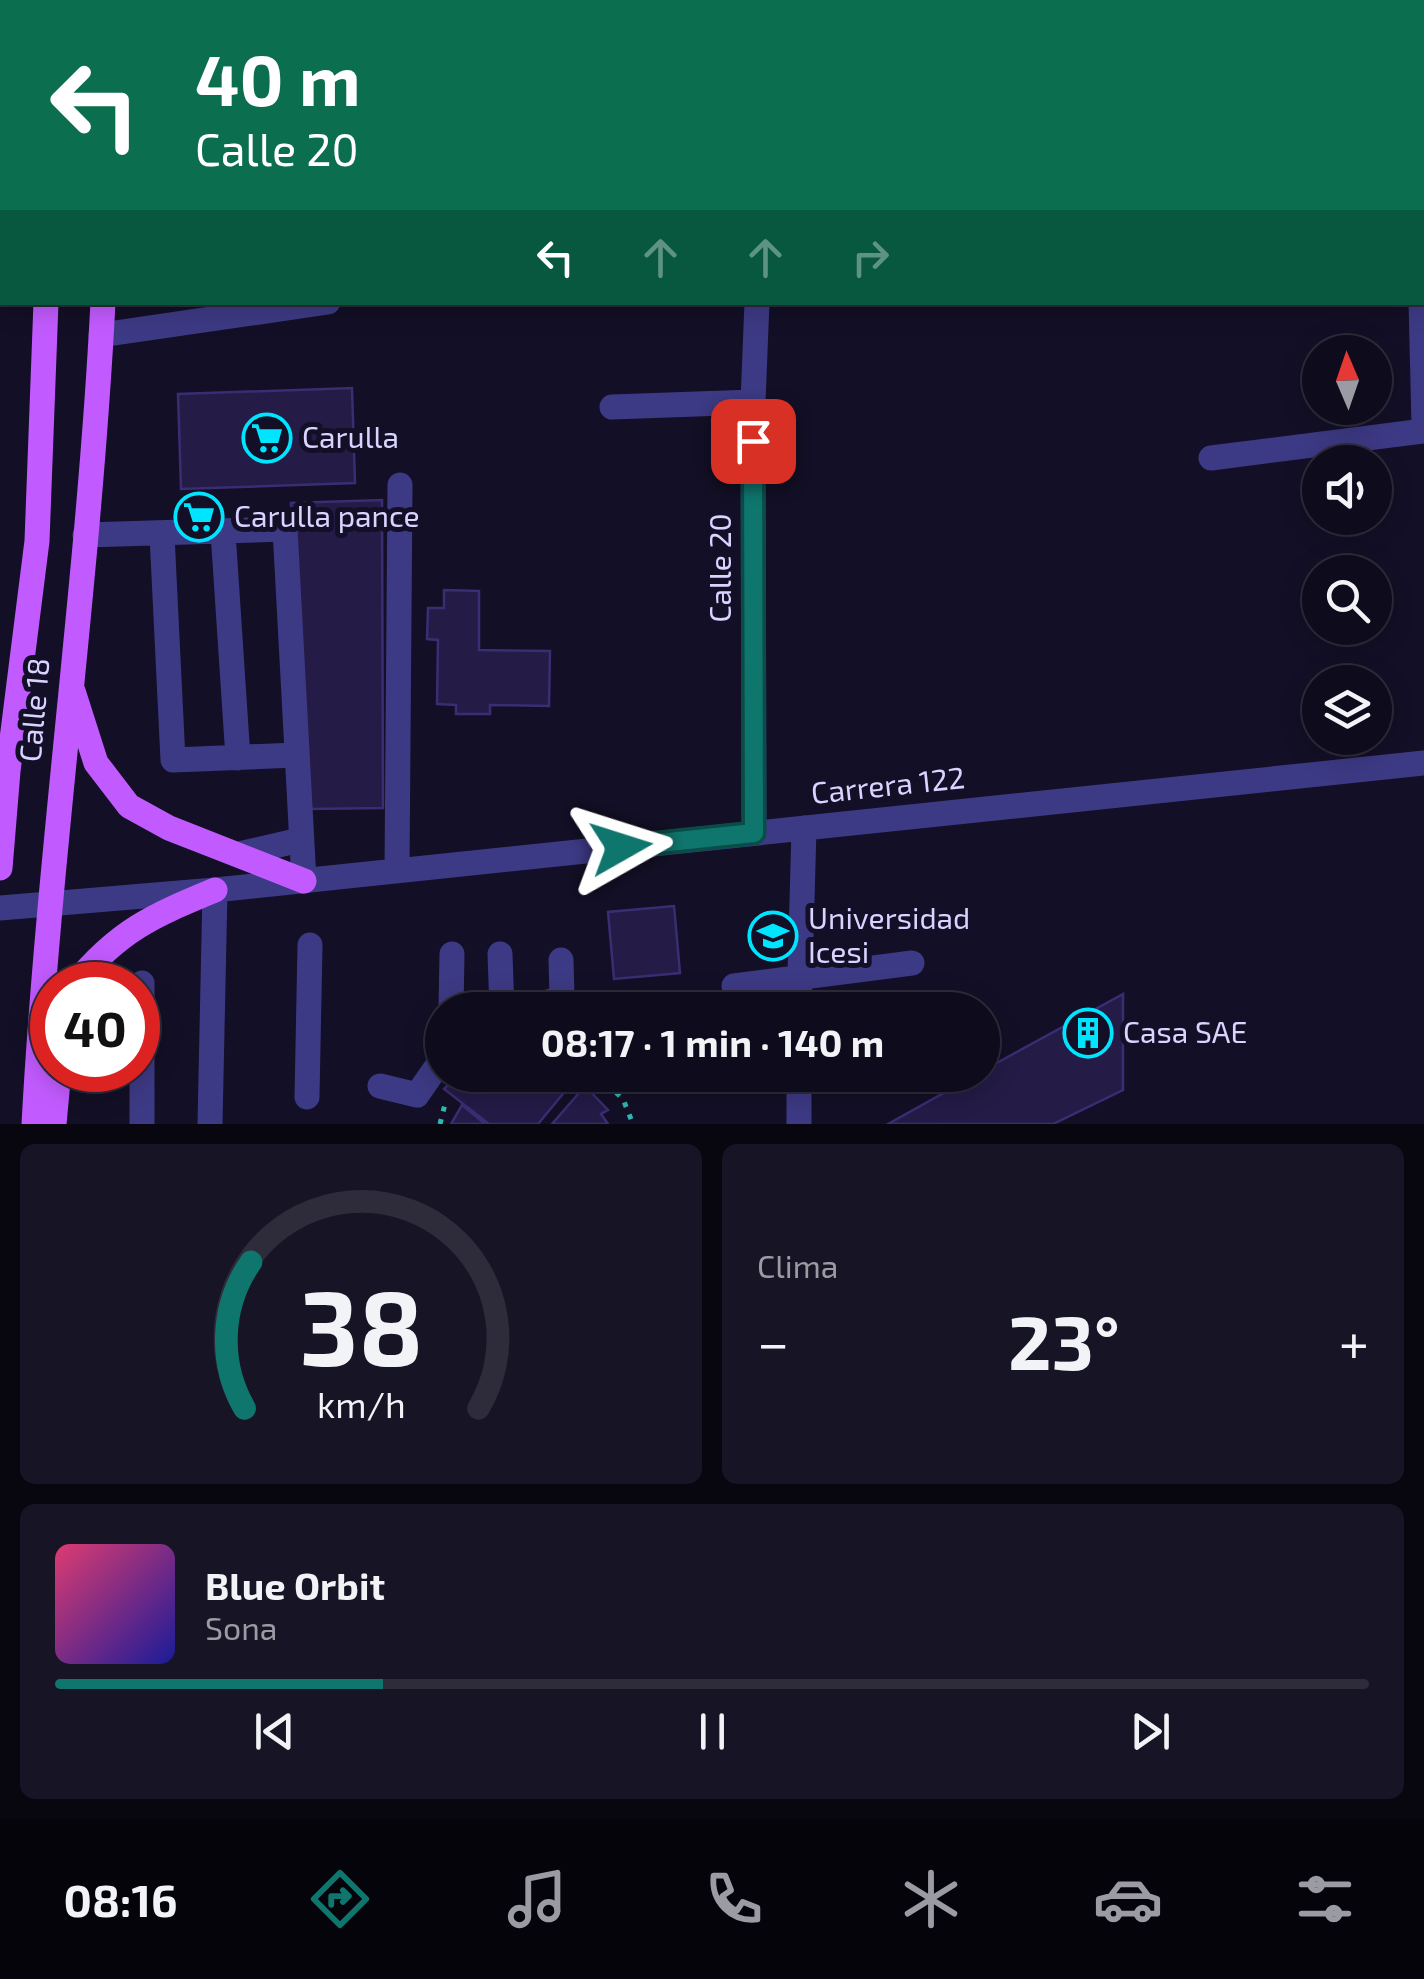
<!DOCTYPE html>
<html lang="es">
<meta charset="utf-8">
<style>
body{margin:0;font-family:"Exo 2",sans-serif;background:#171425;color:#f1f3f6;height:100vh;display:flex;flex-direction:column;font-size:38px;white-space:nowrap}
*{box-sizing:border-box;margin:0}
p{font-size:32px;color:#9b9ba3}
.icon{flex:none;width:55px;height:55px;fill:none;stroke:currentColor;stroke-width:2;stroke-linecap:round;stroke-linejoin:round}
.map{position:relative;height:1124px;overflow:hidden}
.details{display:flex;flex-direction:column;gap:20px;padding:20px;background:#08060f;flex:1}
.details>*{flex:none}
.top-card{position:absolute;left:0px;top:0px;width:1425px;height:305px;box-shadow:0 5px 25px #0003,0 0 0 2px #2e2b3b;background:#0b6e4f;color:#fff;overflow:hidden}
.needle{width:65px;rotate:358deg}
.fabs{position:absolute;left:1302px;top:335px;display:grid;gap:20px}
.fabs a{display:grid;place-items:center;width:90px;height:90px;border-radius:50%;background:#0e0b1c;box-shadow:0 5px 25px #0003,0 0 0 2px #2e2b3b;font-size:50px}
.speed{position:absolute;left:30px;top:962px;display:flex;gap:20px;font-size:50px;font-weight:700;text-align:center}
.speed>*{display:grid;place-content:center;width:130px;height:130px;border-radius:50%;background:#0e0b1c;box-shadow:0 5px 25px #0003,0 0 0 2px #2e2b3b;line-height:1}
.speed .limit{border:15px solid #d22;background:#fff;color:#111}
.pin{position:absolute;display:grid;place-items:center;width:85px;height:85px;color:#fff;margin:-42px;border-radius:20px;box-shadow:0 5px 15px #0006}
.me{position:absolute;width:110px;margin:-55px;rotate:84deg;stroke-linejoin:round;filter:drop-shadow(0 0 8px #0008)}
.turn{display:flex;align-items:center;gap:35px;height:210px;padding:0 30px;font-size:45px}
.turn .icon{width:130px;height:130px;stroke-width:2.5}
.turn b{display:block;font-size:70px;line-height:85px}
.lanes{display:flex;align-items:center;height:95px;padding:0 30px;background:#0003;justify-content:center;gap:50px;direction:ltr}
.lanes .off{opacity:.35}
.big{font-size:75px;font-weight:700;line-height:1.1}
.details .widget{flex:1;display:flex;flex-direction:column;justify-content:center;gap:15px;min-width:0;padding:0 35px;border-radius:15px;background:#171425}
.details .dial{align-items:center;gap:0}
.dial svg{height:260px;overflow:visible;fill:none;stroke:#2e2b3b;stroke-width:7;stroke-linecap:round;text-anchor:middle}
.dial text{fill:#f1f3f6;stroke:none}
.song{display:flex;align-items:center;gap:30px}
.cover{width:120px;height:120px;border-radius:15px;background:linear-gradient(135deg,hsl(340 70% 55%),hsl(240 70% 35%))}
.played{height:10px;border-radius:5px;background:linear-gradient(90deg,#0f766e 25%,#2e2b3b 25%)}
.keys{display:flex;justify-content:space-around;direction:ltr}
.heat{display:flex;justify-content:space-between;align-items:center;font-size:55px;direction:ltr}
.details .tiles{flex:1;display:grid;gap:20px;grid-template-columns:1fr 1fr}
.widget:last-child{grid-column:span 2}
.trip{position:absolute;left:425px;top:992px;width:575px;height:100px;border-radius:50px;background:#0e0b1c;box-shadow:0 5px 25px #0003,0 0 0 2px #2e2b3b;font-weight:700;line-height:100px;text-align:center}
.dock{display:flex;height:160px;justify-content:space-around;align-items:center;background:#06040b;color:#9b9ba3}
.dock .icon{width:70px;height:70px}
.dock .on{color:#0f766e}
.dock b{font-size:45px;color:#f1f3f6}
.map>svg:first-child{display:block}
</style>
<div class="map">
<svg width="1424" height="1124" viewBox="0 0 1424 1124">
<rect width="100%" height="100%" fill="#130f26"/>
<path fill="#12302f" d="M0 0H58L2 2 0 203Z"/>
<path fill="#241b47" stroke="#3b2d73" stroke-width="2.5" d="M352 388 355 483 181 489 178 394Z
M382 500 383 808 307 809 291 503Z
M444 590 479 591V650L550 651 549 706 490 705V714H456V705L437 704 438 640 427 639 428 608H444Z
M674 906 680 973 614 979 608 912Z
M1123 994V1090L1053 1124H888L976 1075H982V1071Z
M458 1075H573L576 1078 538 1124H489L444 1089Z
M585 1086 608 1110 601 1114 608 1124H552Z
M462 1105 485 1124H451Z"/>
<g fill="none" stroke-linecap="round" stroke-linejoin="round">
<path stroke="#2fb8b0" stroke-width="5" stroke-dasharray="5 8" stroke-linecap="butt" d="M597 1075 623 1099 633 1124
M440 1124 446 1100"/>
<path stroke="#3d3a85" stroke-width="25" d="M1417 0V2
M766 2V0
M1422 171 1424 170
M0 203H2
M0 255H2
M1421 302 1424 425
M101 335 328 302
M612 407 753 402
M1211 458 1424 431
M223 532 238 758
M85 535 285 529 304 881
M162 535 173 760 296 755
M754 833 753 402 757 302
M239 854 300 840
M397 871 400 485
M0 908 215 890 1424 763
M500 954 502 1010
M142 983V1124
M734 986 912 963
M451 1010 452 954
M519 1010 562 998 561 960
M799 1010 804 828
M380 1086 417 1095 442 1059
M307 1097 310 945
M210 1124 215 890
M799 1124V1075"/>
<path stroke="#c25bff" stroke-width="25" d="M58 2V0
M112 2V0
M73 691 96 763 129 806 169 828 304 881
M0 868 8 771 37 541 46 302
M74 985C118 931 152 916 215 890
M34 1124C49 850 89 577 103 302
M54 1124 59 1070"/>
</g>
<g fill="none" stroke-linecap="round" stroke-linejoin="round">
<g stroke="#0a4d48" stroke-width="25">
<path id="route" d="M621 847 754 833 753 441"/>
</g>
<use href="#route" stroke="#0f766e" stroke-width="18"/>
</g>
<defs>
<g id="supermarket-ring" transform="scale(2.5)"><circle r="9.5" fill="#130f26" stroke="#00e5ff" stroke-width="1.5"/><path d="M-6-5.5h2.5l.6 2H6L4.5 2H-2.5L-4.4-4H-6ZM-1.5 3.2a1.3 1.3 0 1 0 .1 0ZM3 3.2a1.3 1.3 0 1 0 .1 0Z" fill="#00e5ff"/></g>
<g id="university-ring" transform="scale(2.5)"><circle r="9.5" fill="#130f26" stroke="#00e5ff" stroke-width="1.5"/><path d="M0-5L7-2L0 1L-7-2ZM-4 1L0 2.5L4 1V4Q0 6-4 4Z" fill="#00e5ff"/></g>
<g id="building-ring" transform="scale(2.5)"><circle r="9.5" fill="#130f26" stroke="#00e5ff" stroke-width="1.5"/><path d="M-4-6H4V6H1V3H-1V6H-4ZM-2.5-4.3h1.7v1.8h-1.7ZM.8-4.3h1.7v1.8H.8ZM-2.5-1h1.7V.8h-1.7ZM.8-1h1.7V.8H.8Z" fill="#00e5ff"/></g>
</defs>
<g fill-rule="evenodd">
<use href="#supermarket-ring" x="267" y="438"/>
<use href="#supermarket-ring" x="199" y="517"/>
<use href="#university-ring" x="773" y="936"/>
<use href="#building-ring" x="1088" y="1033"/>
</g>
<g text-anchor="middle" stroke-width="10" stroke-linejoin="round" paint-order="stroke">
<g font-size="30" fill="#d9d4ff" stroke="#130f26" text-anchor="start">
<text x="302" y="448">Carulla</text>
<text x="234" y="527">Carulla pance</text>
<text x="808" y="929">Universidad<tspan x="808" dy="34">Icesi</tspan></text>
<text x="1123" y="1043">Casa SAE</text>
</g>
<g font-size="30" fill="#d9d4ff" stroke="#130f26">
<text transform="translate(721 568) rotate(-90)" y="10">Calle 20</text>
<text transform="translate(35 710) rotate(-85)" y="10">Calle 18</text>
<text transform="translate(888 786) rotate(-6)" y="10">Carrera 122</text>
</g>
</g>
</svg>
<div class="fabs">
<a><svg class="needle" viewBox="-14 -14 28 28"><path d="M0-13l5 13h-10z" fill="#e53935"/><path d="M0 13l5-13h-10z" fill="#9b9ba3"/></svg></a>
<a><svg class="icon" aria-label="sound" viewBox="0 0 24 24"><path d="M4 9h4l5-4v14l-5-4H4zM17 9q2 3 0 6"/></svg></a>
<a><svg class="icon" aria-label="search" viewBox="0 0 24 24"><circle cx="10" cy="10" r="6"/><path d="M15 15l6 6"/></svg></a>
<a><svg class="icon" aria-label="layers" viewBox="0 0 24 24"><path d="M12 4l9 5-9 5-9-5zM3 14l9 5 9-5"/></svg></a>
</div>
<div class="speed"><div class="limit">40</div></div>
<div class="pin" style="left:753px;top:441px;background:#d93025"><svg class="icon" aria-label="arrive" viewBox="0 0 24 24"><path d="M6 21V4h12l-3 4 3 4H6"/></svg></div>
<svg class="me" style="left:621px;top:847px" viewBox="-20 -20 40 40"><path d="M0-17L14 15 0 8-14 15z" fill="#0f766e" stroke="#fff" stroke-width="4"/></svg>
<div class="trip">08:17 · 1 min · 140 m</div>
<div class="top-card">
<div class="turn"><svg class="icon" aria-label="left" viewBox="0 0 24 24"><path d="M17 20v-9H6M10 6l-5 5 5 5"/></svg><div><b>40 m</b>Calle 20</div></div>
<div class="lanes"><svg class="icon" aria-label="left" viewBox="0 0 24 24"><path d="M17 20v-9H6M10 6l-5 5 5 5"/></svg><svg class="icon off" aria-label="ahead" viewBox="0 0 24 24"><path d="M12 20V5M6 11l6-6 6 6"/></svg><svg class="icon off" aria-label="ahead" viewBox="0 0 24 24"><path d="M12 20V5M6 11l6-6 6 6"/></svg><svg class="icon off" aria-label="right" viewBox="0 0 24 24"><path d="M7 20v-9h11M14 6l5 5-5 5"/></svg></div>
</div>
</div>
<section class="details">
<div class="tiles">
<div class="widget dial"><svg viewBox="0 0 100 80">
<path d="M14 69A42 42 0 1 1 86 69"/>
<path d="M14 69A42 42 0 0 1 16 24" stroke="#0f766e"/>
<text x="50" y="56" font-size="32" font-weight="700">38</text>
<text x="50" y="72" font-size="11">km/h</text>
</svg></div>
<div class="widget"><p>Clima</p>
<div class="heat"><a>−</a><b class="big">23°</b><a>+</a></div>
</div>
<div class="widget">
<div class="song"><i class="cover"></i><div><b>Blue Orbit</b><p>Sona</p></div></div>
<div class="played"></div>
<div class="keys"><svg class="icon" aria-label="previous" viewBox="0 0 24 24"><path d="M18 5L8 12l10 7zM5 5v14"/></svg><svg class="icon" aria-label="pause" viewBox="0 0 24 24"><path d="M8 5v14M16 5v14"/></svg><svg class="icon" aria-label="next" viewBox="0 0 24 24"><path d="M6 5l10 7-10 7zM19 5v14"/></svg></div>
</div>
</div>
</section>
<nav class="dock">
<b>08:16</b>
<svg class="icon on" aria-label="directions" viewBox="0 0 24 24"><path d="M12 3l9 9-9 9-9-9zM9 14v-3h6M13 9l2 2-2 2"/></svg>
<svg class="icon" aria-label="music" viewBox="0 0 24 24"><path d="M9 18V5l10-2v13"/><circle cx="6" cy="18" r="3"/><circle cx="16" cy="16" r="3"/></svg>
<svg class="icon" aria-label="phone" viewBox="0 0 24 24"><path d="M5 4h4l2 5-3 2q2 4 5 5l2-3 5 2v4C11 20 4 13 5 4z"/></svg>
<svg class="icon" aria-label="climate" viewBox="0 0 24 24"><path d="M12 3v18M4 7l16 10M4 17L20 7"/></svg>
<svg class="icon" aria-label="car" viewBox="0 0 24 24"><path d="M5 17H2v-5l4-1 3-4h7l3 4 3 1v5h-3M9 17h6M6 11h13"/><circle cx="7" cy="17" r="2"/><circle cx="17" cy="17" r="2"/></svg>
<svg class="icon" aria-label="filters" viewBox="0 0 24 24"><path d="M4 7h16M4 17h16"/><circle cx="9" cy="7" r="2"/><circle cx="15" cy="17" r="2"/></svg>
</nav>
